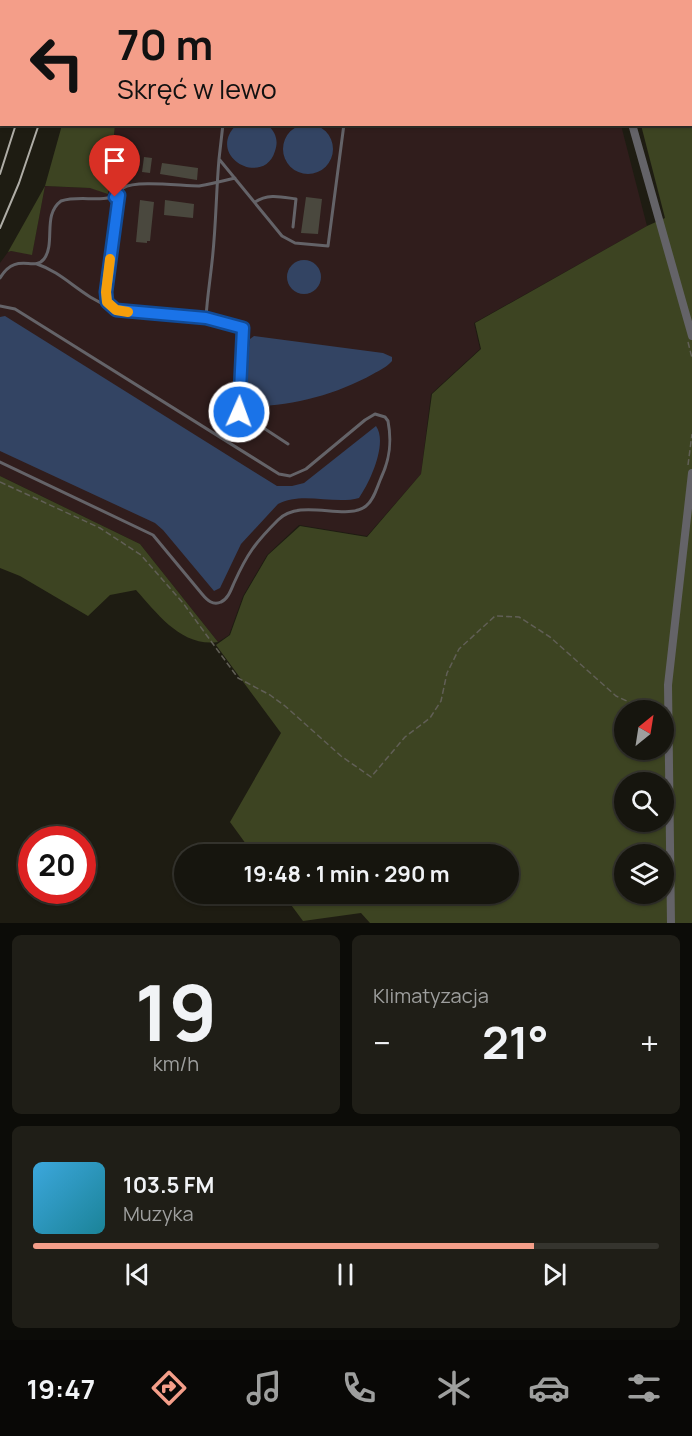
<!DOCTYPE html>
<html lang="pl">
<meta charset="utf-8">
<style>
body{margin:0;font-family:Manrope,sans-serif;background:#1f1e17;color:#f1f3f6;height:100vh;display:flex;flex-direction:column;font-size:22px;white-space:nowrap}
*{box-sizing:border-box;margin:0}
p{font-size:20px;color:#9e9f9e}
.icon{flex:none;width:33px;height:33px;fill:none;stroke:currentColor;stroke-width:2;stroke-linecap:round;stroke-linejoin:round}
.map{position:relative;height:923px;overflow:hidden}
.side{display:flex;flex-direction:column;gap:12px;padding:12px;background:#0c0c08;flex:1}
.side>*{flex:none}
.hud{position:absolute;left:0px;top:0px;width:693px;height:126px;box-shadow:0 2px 4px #0004,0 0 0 2px #35342e;background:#f49e89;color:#111;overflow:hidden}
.needle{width:39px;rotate:30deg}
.buttons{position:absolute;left:614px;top:700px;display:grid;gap:12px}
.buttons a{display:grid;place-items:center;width:60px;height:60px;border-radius:50%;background:#16150e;box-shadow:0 2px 4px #0004,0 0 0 2px #35342e;font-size:30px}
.speed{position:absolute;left:18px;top:826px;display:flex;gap:12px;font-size:30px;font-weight:700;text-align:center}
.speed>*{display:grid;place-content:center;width:78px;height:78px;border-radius:50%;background:#16150e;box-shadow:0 2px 4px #0004,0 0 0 2px #35342e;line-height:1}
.speed .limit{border:9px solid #d22;background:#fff;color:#111}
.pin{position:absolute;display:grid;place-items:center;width:51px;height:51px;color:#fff;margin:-62px -26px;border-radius:50% 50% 50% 0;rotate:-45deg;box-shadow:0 0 6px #0007}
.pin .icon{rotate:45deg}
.me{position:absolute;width:66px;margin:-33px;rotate:2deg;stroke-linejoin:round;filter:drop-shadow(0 0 4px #0008)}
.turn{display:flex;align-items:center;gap:21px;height:126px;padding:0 18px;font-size:27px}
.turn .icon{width:78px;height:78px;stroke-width:2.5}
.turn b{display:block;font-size:42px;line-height:51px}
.big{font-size:45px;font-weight:700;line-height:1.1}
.side .card{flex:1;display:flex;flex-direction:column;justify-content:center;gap:9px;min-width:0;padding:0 21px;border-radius:9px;background:#1f1e17}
.side .dial{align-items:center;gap:0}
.dial b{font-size:78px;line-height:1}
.song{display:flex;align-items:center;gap:18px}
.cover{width:72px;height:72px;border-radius:9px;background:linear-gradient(135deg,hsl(200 70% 55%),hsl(190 70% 35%))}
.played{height:6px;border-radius:3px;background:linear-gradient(90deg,#f49e89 80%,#35342e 80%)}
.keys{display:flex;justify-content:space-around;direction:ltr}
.heat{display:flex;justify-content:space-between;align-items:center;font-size:33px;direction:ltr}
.side .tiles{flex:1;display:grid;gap:12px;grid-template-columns:1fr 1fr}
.card:last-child{grid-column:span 2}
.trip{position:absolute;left:174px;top:844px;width:345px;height:60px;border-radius:30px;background:#16150e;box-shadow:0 2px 4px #0004,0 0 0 2px #35342e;font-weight:700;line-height:60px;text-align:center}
.dock{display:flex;height:96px;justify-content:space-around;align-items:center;background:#090806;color:#9e9f9e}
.dock .icon{width:42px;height:42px}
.dock .active{color:#f49e89}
.dock b{font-size:27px;color:#f1f3f6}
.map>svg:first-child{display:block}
</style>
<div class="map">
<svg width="692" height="923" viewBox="0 0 692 923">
<rect width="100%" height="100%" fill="#1e1c12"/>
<path fill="#301d1c" d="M239 0H589V1L238 2Z
M115 125H621L647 226 474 323 480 349 431 394 421 474 367 536 299 525 267 555 243 596 229 635 218 642 140 544 0 476V263L8 252 11 251 32 254 45 186 90 188 109 184Z"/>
<path fill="#3d4422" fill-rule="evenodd" d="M692 73V923H370L361 913 303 921 283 894H508V855H254L230 822 281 733 216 645 230 635 244 596 268 555 300 526 367 537 421 474 432 394 481 349 475 323 647 226 665 218 641 125 692 124ZM624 711H663V750H624ZM624 783H663V822H624ZM624 855H663V894H624Z
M62 125H115L108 194 90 188 45 186 32 255 11 251 8 252 45 186Z
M0 476 140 544 218 642C181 647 158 614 136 590L110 595 88 616 20 576 0 568Z"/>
<path fill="#334463" d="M283 149a25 25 0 1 1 50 0a25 25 0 1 1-50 0Z
M236 125H268C275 132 279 140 275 151 264 188 205 157 236 125Z
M287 277a17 17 0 1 1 34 0a17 17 0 1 1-34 0Z
M5 316 277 486H292L304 483 376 426C388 443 370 482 359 498 334 505 302 491 278 504L241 544 220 588 214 591 163 530 155 523 0 451V317Z
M254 336 383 353 392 357V361C387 367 380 370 373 374 337 394 294 406 253 406L249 404C242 386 248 359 250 339Z"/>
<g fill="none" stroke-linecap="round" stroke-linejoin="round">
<path stroke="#334463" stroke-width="2" d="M133 2 134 0
M202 2 203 0"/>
</g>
<path fill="#4a483e" d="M144 157 152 158 150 173 142 172Z
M162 163 198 168 197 180 160 174Z
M306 197 322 199 318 234 301 233Z
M140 200 154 202 150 241H147V243L136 242Z
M165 200 194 204 193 218 164 215Z"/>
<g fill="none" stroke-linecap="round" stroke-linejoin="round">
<path stroke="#615f56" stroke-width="1.5" stroke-dasharray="6 3" stroke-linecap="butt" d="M688 342 692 358
M688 465 692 434
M0 482 100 528 141 555 183 603 238 678 270 695 285 706 341 756 371 777 405 737 430 718 441 701 447 673 459 649 495 616 519 617 550 637 616 696 648 711"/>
<path stroke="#646368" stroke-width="3" d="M306 0 319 2
M358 0 359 2
M264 2 266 0
M326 2 328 0
M526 2 538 0
M223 124 219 159 282 236 295 243 328 246 344 124
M219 159C216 194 216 228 212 262 210 281 207 299 206 318 188 317 126 315 114 308 107 304 106 299 106 292L118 200 123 188C136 180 181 186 199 186 211 184 223 181 235 178
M255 202C268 193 282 197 296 199L293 227
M37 264C64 273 82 297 109 306
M0 278C16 251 34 272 44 259 56 243 42 215 61 201 80 195 100 203 119 195
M0 306 15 309 279 474 290 476 306 469 365 420 375 414 385 417 388 421C392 442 390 459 381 478 377 487 374 500 366 506 346 522 301 497 278 520 255 543 247 554 234 583 231 590 228 599 221 602 213 606 207 600 202 594L153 535 0 462
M206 318 243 329 239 412 288 444"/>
<path stroke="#646368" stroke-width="8" d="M600 0V2
M639 0 641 2
M632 124 692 336
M671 923 668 685 692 473"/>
<path stroke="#afada6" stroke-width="2" d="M39 0V2
M77 2 78 0
M0 174 16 124
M0 228 19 183 39 124"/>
</g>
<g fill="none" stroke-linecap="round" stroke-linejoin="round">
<g stroke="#114b97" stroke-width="15">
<path id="route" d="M115 197 119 195 106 292 107 302 116 310 206 318 243 328 239 412"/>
</g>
<use href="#route" stroke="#1a73e8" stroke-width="10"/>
<path stroke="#f59e0b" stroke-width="10" d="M110 259 106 292 107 302 116 310 128 312"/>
</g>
</svg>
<div class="buttons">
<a><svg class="needle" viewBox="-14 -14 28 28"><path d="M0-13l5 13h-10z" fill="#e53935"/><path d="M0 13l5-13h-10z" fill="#9e9f9e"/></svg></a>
<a><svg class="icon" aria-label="search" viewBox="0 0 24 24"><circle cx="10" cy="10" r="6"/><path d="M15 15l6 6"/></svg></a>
<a><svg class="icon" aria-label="layers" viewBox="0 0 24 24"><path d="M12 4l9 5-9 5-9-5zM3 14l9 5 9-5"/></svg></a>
</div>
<div class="speed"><div class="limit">20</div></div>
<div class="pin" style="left:115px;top:197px;background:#d93025"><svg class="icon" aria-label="arrive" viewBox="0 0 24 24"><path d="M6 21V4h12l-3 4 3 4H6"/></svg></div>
<svg class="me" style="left:239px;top:412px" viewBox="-20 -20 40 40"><circle r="17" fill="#1a73e8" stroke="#fff" stroke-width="3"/><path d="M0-11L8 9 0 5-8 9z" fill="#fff"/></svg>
<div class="trip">19:48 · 1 min · 290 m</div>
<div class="hud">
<div class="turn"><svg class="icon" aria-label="left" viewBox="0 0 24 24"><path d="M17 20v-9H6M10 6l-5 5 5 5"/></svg><div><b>70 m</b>Skręć w lewo</div></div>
</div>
</div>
<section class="side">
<div class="tiles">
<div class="card dial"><b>19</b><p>km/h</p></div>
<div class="card"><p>Klimatyzacja</p>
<div class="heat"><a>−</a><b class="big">21°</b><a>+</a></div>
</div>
<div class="card">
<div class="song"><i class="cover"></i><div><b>103.5 FM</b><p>Muzyka</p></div></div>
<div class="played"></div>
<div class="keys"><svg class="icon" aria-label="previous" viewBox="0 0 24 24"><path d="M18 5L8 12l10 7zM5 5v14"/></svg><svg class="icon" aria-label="pause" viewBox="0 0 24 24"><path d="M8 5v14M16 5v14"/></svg><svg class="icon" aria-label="next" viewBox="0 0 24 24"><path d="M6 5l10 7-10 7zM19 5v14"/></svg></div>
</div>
</div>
</section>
<nav class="dock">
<b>19:47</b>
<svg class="icon active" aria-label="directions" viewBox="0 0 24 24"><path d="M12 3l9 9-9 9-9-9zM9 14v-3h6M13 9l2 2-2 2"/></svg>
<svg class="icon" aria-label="music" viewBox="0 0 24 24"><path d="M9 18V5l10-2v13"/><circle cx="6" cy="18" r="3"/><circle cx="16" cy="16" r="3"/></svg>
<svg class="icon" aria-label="phone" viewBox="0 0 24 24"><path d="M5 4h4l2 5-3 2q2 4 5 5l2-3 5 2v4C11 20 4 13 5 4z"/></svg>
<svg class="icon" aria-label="climate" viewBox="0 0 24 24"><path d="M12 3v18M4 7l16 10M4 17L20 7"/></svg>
<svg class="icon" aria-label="car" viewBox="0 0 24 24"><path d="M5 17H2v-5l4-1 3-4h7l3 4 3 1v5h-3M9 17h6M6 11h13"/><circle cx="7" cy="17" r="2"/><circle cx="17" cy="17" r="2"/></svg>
<svg class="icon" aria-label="filters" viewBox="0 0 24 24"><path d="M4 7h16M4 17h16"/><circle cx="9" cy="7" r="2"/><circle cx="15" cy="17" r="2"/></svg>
</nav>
